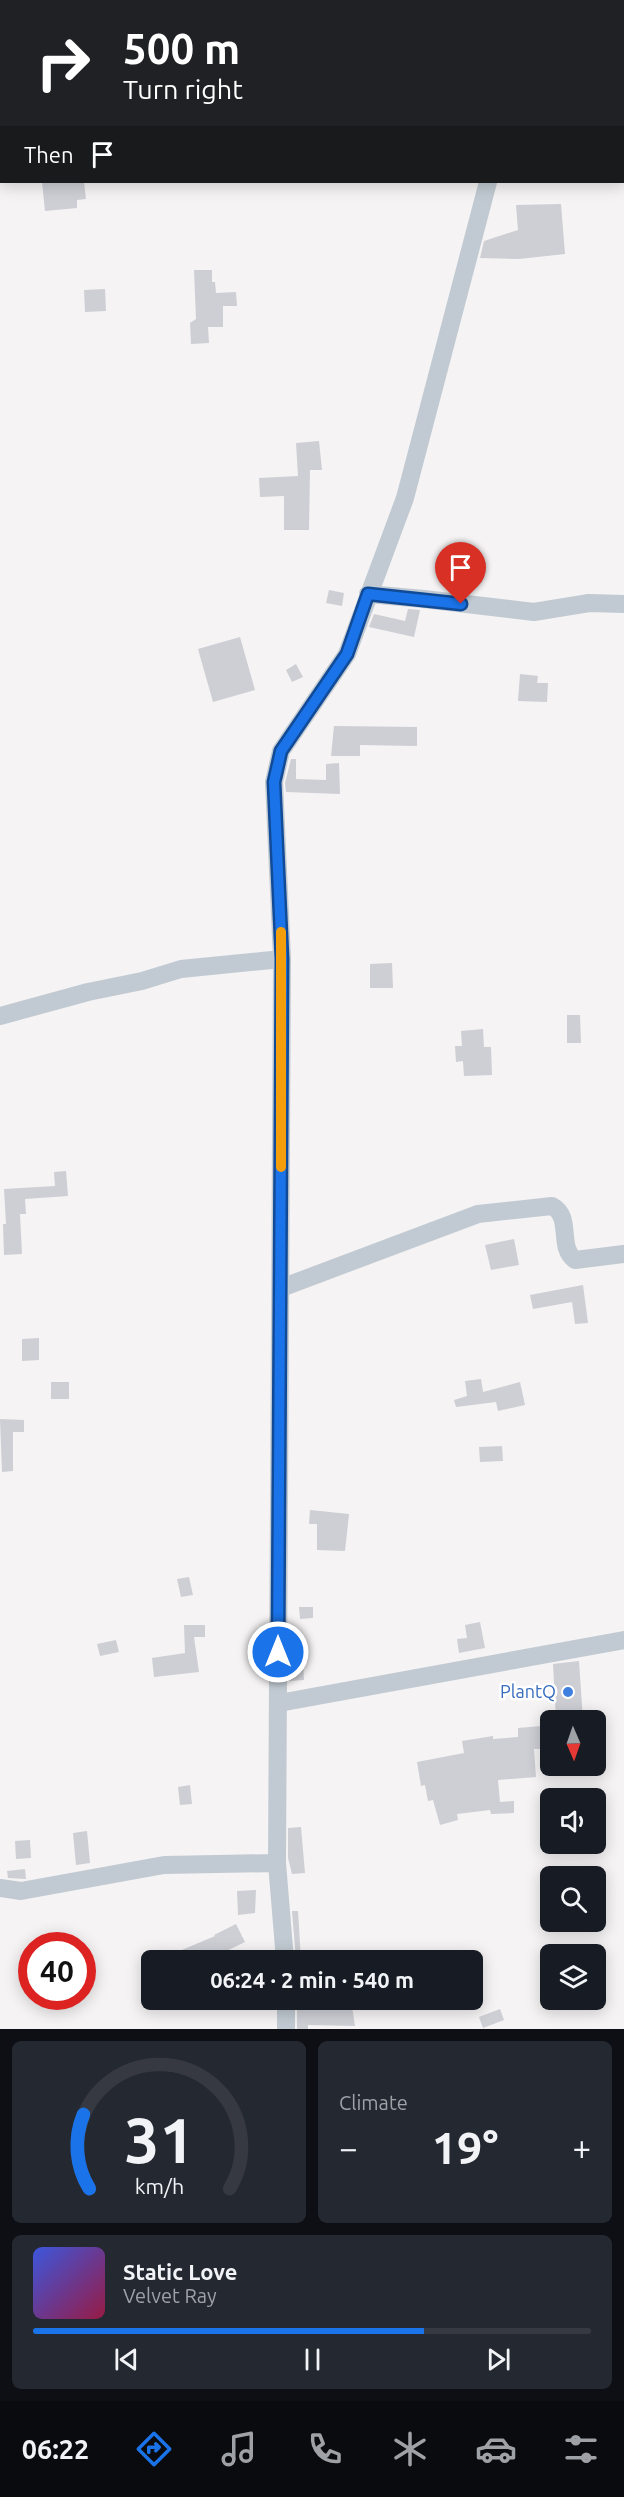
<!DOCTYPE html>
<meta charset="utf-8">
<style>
body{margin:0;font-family:Ubuntu,sans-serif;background:#242831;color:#f1f3f6;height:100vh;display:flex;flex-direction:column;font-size:22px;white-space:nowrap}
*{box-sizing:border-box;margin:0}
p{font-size:20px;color:#9ea1a6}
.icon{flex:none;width:33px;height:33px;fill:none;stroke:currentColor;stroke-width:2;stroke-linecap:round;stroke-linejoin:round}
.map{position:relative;height:2029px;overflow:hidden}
.side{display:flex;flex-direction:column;gap:12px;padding:12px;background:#0d0f14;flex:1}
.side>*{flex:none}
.top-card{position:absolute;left:0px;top:0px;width:624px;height:183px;box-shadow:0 3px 15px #0003;background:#202124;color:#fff;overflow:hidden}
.needle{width:39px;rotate:178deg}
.fabs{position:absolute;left:540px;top:1710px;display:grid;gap:12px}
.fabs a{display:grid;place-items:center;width:66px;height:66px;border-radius:9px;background:#171b24;box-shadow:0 3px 15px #0003;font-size:30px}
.speed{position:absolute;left:18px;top:1932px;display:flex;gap:12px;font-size:30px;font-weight:700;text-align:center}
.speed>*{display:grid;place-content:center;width:78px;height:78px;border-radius:50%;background:#171b24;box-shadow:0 3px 15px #0003;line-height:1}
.speed .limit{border:9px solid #d22;background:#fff;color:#111}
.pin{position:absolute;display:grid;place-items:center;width:51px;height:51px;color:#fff;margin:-62px -26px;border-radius:50% 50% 50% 0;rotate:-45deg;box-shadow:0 0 6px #0007}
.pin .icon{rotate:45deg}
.me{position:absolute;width:66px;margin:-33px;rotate:0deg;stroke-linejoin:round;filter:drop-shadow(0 0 4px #0008)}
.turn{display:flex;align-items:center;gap:21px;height:126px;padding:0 24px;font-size:27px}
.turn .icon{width:78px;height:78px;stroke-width:2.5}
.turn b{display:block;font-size:42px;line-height:51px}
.then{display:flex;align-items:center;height:57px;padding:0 24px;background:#0003;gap:12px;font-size:22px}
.big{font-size:45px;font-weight:600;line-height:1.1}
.side .card{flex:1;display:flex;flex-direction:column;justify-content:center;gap:9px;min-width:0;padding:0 21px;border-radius:9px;background:#242831}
.side .dial{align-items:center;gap:0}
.dial svg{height:156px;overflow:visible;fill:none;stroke:#363941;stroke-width:7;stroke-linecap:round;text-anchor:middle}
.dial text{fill:#f1f3f6;stroke:none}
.song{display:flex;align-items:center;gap:18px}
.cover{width:72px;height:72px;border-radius:9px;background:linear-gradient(135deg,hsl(230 70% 55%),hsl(340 70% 35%))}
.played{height:6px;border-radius:3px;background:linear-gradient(90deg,#1a73e8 70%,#363941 70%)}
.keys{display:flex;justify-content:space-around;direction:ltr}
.heat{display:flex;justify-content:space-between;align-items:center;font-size:33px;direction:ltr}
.side .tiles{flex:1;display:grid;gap:12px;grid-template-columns:1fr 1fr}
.card:last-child{grid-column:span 2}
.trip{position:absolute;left:141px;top:1950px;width:342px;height:60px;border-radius:9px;background:#171b24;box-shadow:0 3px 15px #0003;font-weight:600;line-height:60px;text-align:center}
.menu{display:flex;height:96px;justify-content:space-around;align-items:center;background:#090b0e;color:#9ea1a6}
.menu .icon{width:42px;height:42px}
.menu .current{color:#1a73e8}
.menu b{font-size:27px;color:#f1f3f6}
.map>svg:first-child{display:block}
</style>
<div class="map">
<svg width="624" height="2029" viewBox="0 0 624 2029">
<rect width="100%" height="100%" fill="#f5f3f3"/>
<path fill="#cdcfd5" d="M42 182H84L86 199 77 200V208L45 211Z
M561 204 565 254 519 259 480 258 484 241 518 230 516 205Z
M194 270H212V282H215L216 293 236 292 237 306H223V327H208L209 343 191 344 190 323 196 319Z
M105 289 106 311 85 312 84 290Z
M319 441 322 470H310L309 530H284V496L260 497 259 478 298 476 296 443Z
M329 590 344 593 342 606 326 603Z
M408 609 420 610 414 637 369 627 374 614 405 621Z
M240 637 255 690 213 702 198 649Z
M296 664 303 677 292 682 286 670Z
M520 674 538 676 537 683H548L547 702 518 701Z
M334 726 417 727V746L360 745V756H331Z
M291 759H296V779L326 780V764L339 763 340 794 286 792 285 783Z
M392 963 393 988H370V964Z
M567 1015H580L581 1043H567Z
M483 1029 484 1047H491L492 1075 464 1076 463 1061 456 1062 455 1046H462L461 1031Z
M66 1171 68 1196 25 1199 26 1214H20L22 1254 4 1255 3 1224H6L4 1189 55 1186 54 1172Z
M514 1239 519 1265 491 1270 485 1245Z
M583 1285 588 1323 575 1324 572 1302 533 1309 530 1295Z
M39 1338V1360L22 1361V1339Z
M481 1379 483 1392 520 1382 525 1405 498 1411 496 1402 456 1407 454 1400 467 1396 465 1381Z
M51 1382H69V1399H51Z
M0 1419 24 1420V1432H13V1471L2 1472Z
M502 1446 503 1461 480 1462 479 1447Z
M310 1510 349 1514 345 1551 317 1550V1524H309Z
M189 1577 193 1595 181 1597 177 1579Z
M299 1607H313V1618L300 1619Z
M480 1622 485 1648 459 1653 457 1639 467 1638 465 1625Z
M184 1625H205V1637H194L199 1672 154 1677 152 1658 185 1653Z
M116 1640 119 1652 100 1656 97 1644Z
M289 1661H303L304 1680 289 1681Z
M579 1661 583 1720H556L553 1664Z
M541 1726 543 1749H534L536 1777 498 1780 500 1802 514 1801V1813L491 1814 490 1810 457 1814 458 1820 440 1825 433 1800 428 1801 425 1785 421 1786 417 1762 464 1753 462 1741 493 1736V1739L518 1737V1728Z
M190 1785 192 1804 180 1805 178 1787Z
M301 1827 305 1873 292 1874 288 1858V1828Z
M87 1831 90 1863 76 1865 73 1833Z
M30 1840 31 1858 16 1859 15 1841Z
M25 1869 26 1879 8 1878 7 1871Z
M256 1890 255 1913 238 1915 237 1891Z
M292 1911H298L301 1960H296Z
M236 1924 245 1942 214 1957 216 1960H158L215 1936 214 1935Z
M297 2000H351L355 2026 308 2025V2029H297Z
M500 2009 504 2020 483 2028 479 2017Z"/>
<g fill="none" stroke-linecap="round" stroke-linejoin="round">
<path stroke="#c1cad2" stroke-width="18" d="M500 0V2
M622 18 624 17
M0 89H2
M368 594 424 599 534 612 589 603 624 604
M0 1016 88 992 142 981 181 969 282 959
M281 1288 478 1214 552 1206C573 1217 557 1247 575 1260L624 1254
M279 1703 624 1640
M0 1888 21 1891 164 1865 277 1863
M285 1960 277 1863 282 959 274 782 281 751 347 654 405 498 488 182
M286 2029V2000"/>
</g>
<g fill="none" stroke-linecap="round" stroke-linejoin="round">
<g stroke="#114b97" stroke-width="15">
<path id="route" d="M278 1652 282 959 274 782 281 751 347 654 368 594 461 604"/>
</g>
<use href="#route" stroke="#1a73e8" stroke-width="10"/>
<path stroke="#f59e0b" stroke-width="10" d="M281 932V1167"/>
</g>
<circle fill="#3f7fe0" stroke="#fff" stroke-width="2" cx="568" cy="1692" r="6"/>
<g text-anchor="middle" stroke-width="5" stroke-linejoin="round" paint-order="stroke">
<g font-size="18" fill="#366cbe" stroke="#fff" text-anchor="end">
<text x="556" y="1698">PlantQ</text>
</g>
</g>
</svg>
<div class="fabs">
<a><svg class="needle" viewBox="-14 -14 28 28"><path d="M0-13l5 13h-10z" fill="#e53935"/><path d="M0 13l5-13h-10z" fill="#9ea1a6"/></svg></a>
<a><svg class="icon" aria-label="sound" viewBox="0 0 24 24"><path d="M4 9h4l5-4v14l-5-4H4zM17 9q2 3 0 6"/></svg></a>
<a><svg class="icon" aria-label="search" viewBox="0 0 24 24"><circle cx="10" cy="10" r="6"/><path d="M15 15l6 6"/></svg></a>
<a><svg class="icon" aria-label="layers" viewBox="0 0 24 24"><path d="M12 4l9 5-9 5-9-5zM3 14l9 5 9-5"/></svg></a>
</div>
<div class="speed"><div class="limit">40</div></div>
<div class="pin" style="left:461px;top:604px;background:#d93025"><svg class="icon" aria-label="arrive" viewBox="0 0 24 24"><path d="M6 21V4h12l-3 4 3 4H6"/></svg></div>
<svg class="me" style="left:278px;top:1652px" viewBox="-20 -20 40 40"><circle r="17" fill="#1a73e8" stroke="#fff" stroke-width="3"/><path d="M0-11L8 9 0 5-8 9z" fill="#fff"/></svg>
<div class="trip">06:24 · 2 min · 540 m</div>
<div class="top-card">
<div class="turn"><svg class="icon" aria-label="right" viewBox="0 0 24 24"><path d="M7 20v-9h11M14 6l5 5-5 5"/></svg><div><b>500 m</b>Turn right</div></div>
<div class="then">Then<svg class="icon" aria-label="arrive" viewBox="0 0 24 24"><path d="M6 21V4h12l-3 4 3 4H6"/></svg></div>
</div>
</div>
<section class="side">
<div class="tiles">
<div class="card dial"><svg viewBox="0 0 100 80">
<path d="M14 69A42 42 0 1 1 86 69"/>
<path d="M14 69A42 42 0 0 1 11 31" stroke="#1a73e8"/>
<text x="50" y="56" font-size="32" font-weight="700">31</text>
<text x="50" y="72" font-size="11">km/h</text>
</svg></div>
<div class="card"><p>Climate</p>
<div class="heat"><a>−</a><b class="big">19°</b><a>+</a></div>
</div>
<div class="card">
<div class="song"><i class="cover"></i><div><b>Static Love</b><p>Velvet Ray</p></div></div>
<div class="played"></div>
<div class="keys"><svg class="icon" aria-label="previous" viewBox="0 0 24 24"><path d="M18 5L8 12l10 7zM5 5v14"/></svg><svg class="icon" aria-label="pause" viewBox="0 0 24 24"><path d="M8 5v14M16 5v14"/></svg><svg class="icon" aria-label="next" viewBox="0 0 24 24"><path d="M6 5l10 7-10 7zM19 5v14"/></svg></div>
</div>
</div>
</section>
<nav class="menu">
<b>06:22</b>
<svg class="icon current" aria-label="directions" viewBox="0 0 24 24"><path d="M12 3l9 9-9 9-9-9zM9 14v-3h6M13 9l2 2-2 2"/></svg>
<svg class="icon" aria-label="music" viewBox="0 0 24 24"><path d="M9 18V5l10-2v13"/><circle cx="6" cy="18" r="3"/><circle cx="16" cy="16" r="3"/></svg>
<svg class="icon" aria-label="phone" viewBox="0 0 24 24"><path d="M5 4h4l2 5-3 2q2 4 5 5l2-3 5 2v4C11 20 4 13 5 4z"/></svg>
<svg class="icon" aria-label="climate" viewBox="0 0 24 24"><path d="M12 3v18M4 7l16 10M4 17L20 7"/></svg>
<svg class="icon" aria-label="car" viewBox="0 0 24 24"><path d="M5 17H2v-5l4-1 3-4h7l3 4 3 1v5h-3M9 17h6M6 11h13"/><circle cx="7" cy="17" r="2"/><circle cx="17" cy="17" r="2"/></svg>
<svg class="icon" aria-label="filters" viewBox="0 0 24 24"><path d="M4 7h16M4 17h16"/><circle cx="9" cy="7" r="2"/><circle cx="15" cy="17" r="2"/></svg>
</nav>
